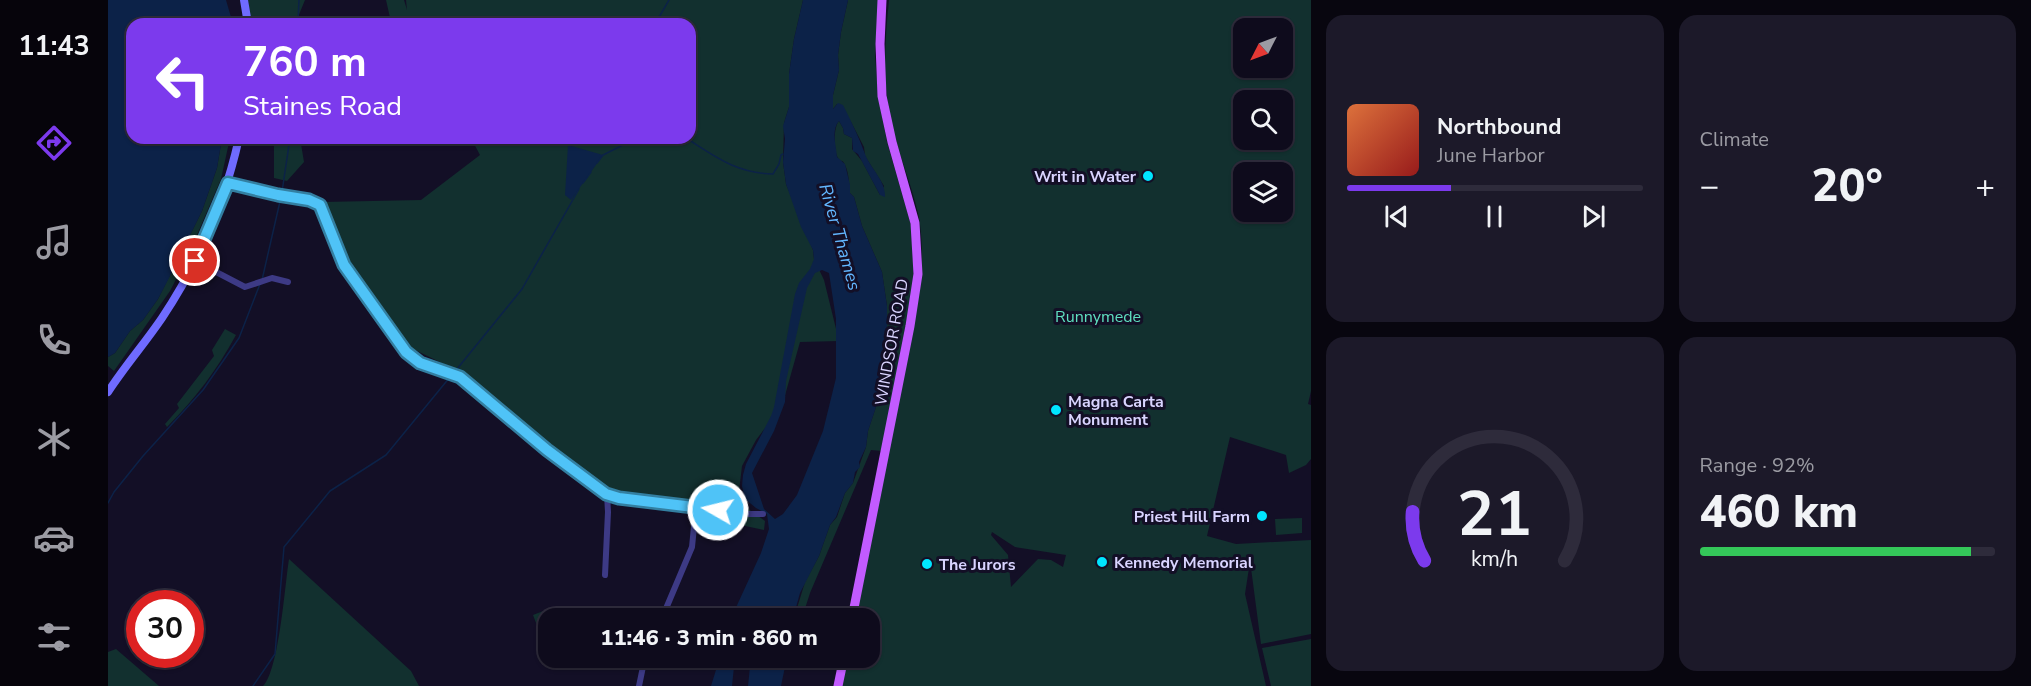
<!DOCTYPE html>
<meta charset="utf-8">
<style>
body{margin:0;font-family:"Nunito Sans",sans-serif;background:#1c1929;color:#f1f3f6;height:100vh;display:flex;flex-direction:column;font-size:22px;white-space:nowrap}
*{box-sizing:border-box;margin:0}
p{font-size:20px;color:#9b9ba3}
.icon{flex:none;width:33px;height:33px;fill:none;stroke:currentColor;stroke-width:2;stroke-linecap:round;stroke-linejoin:round}
.map{position:relative;flex:1;overflow:hidden}
.side{display:flex;flex-direction:column;gap:15px;padding:15px;background:#08060f;width:720px}
.side>*{flex:none}
.guide{position:absolute;left:18px;top:18px;width:570px;height:126px;border-radius:18px;box-shadow:0 2px 4px #0004,0 0 0 2px #2e2b3b;background:#7c3aed;color:#fff;overflow:hidden}
.needle{width:39px;rotate:228deg}
.fabs{position:absolute;left:1125px;top:18px;display:grid;gap:12px}
.fabs a{display:grid;place-items:center;width:60px;height:60px;border-radius:12px;background:#0e0b1c;box-shadow:0 2px 4px #0004,0 0 0 2px #2e2b3b;font-size:30px}
.speed{position:absolute;left:18px;top:590px;display:flex;gap:12px;font-size:30px;font-weight:700;text-align:center}
.speed>*{display:grid;place-content:center;width:78px;height:78px;border-radius:50%;background:#0e0b1c;box-shadow:0 2px 4px #0004,0 0 0 2px #2e2b3b;line-height:1}
.speed .limit{border:9px solid #d22;background:#fff;color:#111}
.pin{position:absolute;display:grid;place-items:center;width:51px;height:51px;color:#fff;margin:-26px;border:3px solid #fff;border-radius:50%;box-shadow:0 2px 6px #0007}
.me{position:absolute;width:66px;margin:-33px;rotate:278deg;stroke-linejoin:round;filter:drop-shadow(0 0 4px #0008)}
.turn{display:flex;align-items:center;gap:21px;height:126px;padding:0 18px;font-size:27px}
.turn .icon{width:78px;height:78px;stroke-width:2.5}
.turn b{display:block;font-size:42px;line-height:51px}
.big{font-size:45px;font-weight:800;line-height:1.1}
.side .card{flex:1;display:flex;flex-direction:column;justify-content:center;gap:9px;min-width:0;padding:0 21px;border-radius:18px;background:#1c1929}
.side .dial{align-items:center;gap:0}
.dial svg{height:156px;overflow:visible;fill:none;stroke:#2e2b3b;stroke-width:7;stroke-linecap:round;text-anchor:middle}
.dial text{fill:#f1f3f6;stroke:none}
.song{display:flex;align-items:center;gap:18px}
.cover{width:72px;height:72px;border-radius:9px;background:linear-gradient(135deg,hsl(20 70% 55%),hsl(0 70% 35%))}
.played{height:6px;border-radius:3px;background:linear-gradient(90deg,#7c3aed 35%,#2e2b3b 35%)}
.keys{display:flex;justify-content:space-around;direction:ltr}
.heat{display:flex;justify-content:space-between;align-items:center;font-size:33px;direction:ltr}
.charge{height:9px;border-radius:4px;background:linear-gradient(90deg,#34c759 92%,#2e2b3b 0)}
.side .tiles{flex:1;display:grid;gap:15px;grid-template-columns:repeat(2,1fr)}
.trip{position:absolute;left:430px;top:608px;width:342px;height:60px;border-radius:18px;background:#0e0b1c;box-shadow:0 2px 4px #0004,0 0 0 2px #2e2b3b;font-weight:800;line-height:60px;text-align:center}
main{display:flex;flex:1;min-height:0}
.tab-bar{display:flex;flex-direction:column;width:108px;justify-content:space-around;align-items:center;background:#06040b;color:#9b9ba3}
.tab-bar .icon{width:42px;height:42px}
.tab-bar .on{color:#7c3aed}
.tab-bar b{font-size:27px;color:#f1f3f6}
.map>svg:first-child{display:block}
</style>
<main>
<nav class="tab-bar">
<b>11:43</b>
<svg class="icon on" aria-label="directions" viewBox="0 0 24 24"><path d="M12 3l9 9-9 9-9-9zM9 14v-3h6M13 9l2 2-2 2"/></svg>
<svg class="icon" aria-label="music" viewBox="0 0 24 24"><path d="M9 18V5l10-2v13"/><circle cx="6" cy="18" r="3"/><circle cx="16" cy="16" r="3"/></svg>
<svg class="icon" aria-label="phone" viewBox="0 0 24 24"><path d="M5 4h4l2 5-3 2q2 4 5 5l2-3 5 2v4C11 20 4 13 5 4z"/></svg>
<svg class="icon" aria-label="climate" viewBox="0 0 24 24"><path d="M12 3v18M4 7l16 10M4 17L20 7"/></svg>
<svg class="icon" aria-label="car" viewBox="0 0 24 24"><path d="M5 17H2v-5l4-1 3-4h7l3 4 3 1v5h-3M9 17h6M6 11h13"/><circle cx="7" cy="17" r="2"/><circle cx="17" cy="17" r="2"/></svg>
<svg class="icon" aria-label="filters" viewBox="0 0 24 24"><path d="M4 7h16M4 17h16"/><circle cx="9" cy="7" r="2"/><circle cx="15" cy="17" r="2"/></svg>
</nav>
<div class="map">
<svg width="1203" height="686" viewBox="0 0 1203 686">
<rect width="100%" height="100%" fill="#130f26"/>
<path fill="#12302f" fill-rule="evenodd" d="M140 0H197L190 17 191 24H143Z
M278 0H296L299 10 298 0H695L686 39 681 74V107L676 123 675 162 678 184 705 250 706 259 716 280 731 341 692 342 674 406 648 440 634 466 631 491 639 508 657 521 656 530 600 518 556 505 501 493 352 372 299 346 251 281 215 202 313 200 372 155 363 138H582V24H260L273 20 283 22Z
M740 0H770L767 55 770 96 779 142 803 225 806 280 774 451 763 450 702 593 694 618H686L697 582 711 556 722 525 729 517 737 493 745 483 758 447 760 431 767 410 777 357 779 306 774 272 754 226 746 197 742 193C741 184 741 173 737 165 734 158 734 164 730 158 726 151 725 127 731 121L735 128 736 134 744 138V149L754 161 772 195 776 186 757 156 756 147 743 122 729 104 725 109V95L731 70 730 55 733 32Z
M781 0H1203V391L1200 404 1203 405V459L1198 465 1181 473 1178 455 1122 437 1099 536 1128 544 1203 540V634L1153 644 1143 568H1141L1137 594 1158 686H733L739 657H762V618H747L813 282C814 260 815 235 810 213 803 182 789 151 783 120 774 79 777 41 781 0ZM1136 28H1174V68H1136ZM1136 100H1174V140H1136ZM1136 172H1174V212H1136ZM884 532 907 547 958 555 955 567 943 560 930 559 903 587 900 555 883 535Z
M114 138H122L113 179 80 256 62 291 6 371 0 366V357L7 353 22 331 35 320 50 299 94 211 109 168Z
M157 138H192L196 162 179 181 166 178V140Z
M117 329 128 335C109 370 87 399 59 427L57 424 71 408 69 404 106 356 104 350Z
M1194 518V533L1168 535 1167 519Z
M181 559 303 671 311 686H155C171 671 177 584 181 559Z
M443 608H472L480 618H441V636L430 628 425 615Z
M1203 639V686H1163L1154 648Z
M8 649 51 686H0V652Z"/>
<path fill="#0c2248" fill-rule="evenodd" d="M0 0H118L125 24H24V138H114L109 168 94 211 61 278 50 299 35 320 22 331 7 353 0 357Z
M695 0H740L733 32 730 55 731 70 725 95V109L730 103 735 105C743 121 751 137 757 154 762 168 778 181 777 197L772 195 750 154 745 151 744 138 736 134 735 128 731 121C723 130 728 145 729 157L737 164 742 185V193L746 197 754 226 774 272 779 306V337L773 384 767 410 760 431 758 447 751 462 752 467 747 472 745 483 737 493 728 517 722 525 711 556 692 593 685 618H651L645 613 641 614 639 618H624V614H625L653 553 661 529 659 514 648 508 637 499 634 486 635 475 638 464 663 416 666 407 687 294 691 283 702 269 706 259 705 250 693 227 678 184 675 162 677 139 675 126 681 107V74L686 39ZM714 270 721 273 728 319V378L715 431 689 495 675 514 667 519 656 509 644 473 666 431 677 402 678 381 699 288 707 273Z
M460 145 495 155 463 200 457 195Z
M612 657H627L624 686H603Z
M643 657H679L673 686H640Z"/>
<g fill="none" stroke-linecap="round" stroke-linejoin="round">
<path stroke="#0c2248" stroke-width="1.5" d="M190 24 191 0
M547 24 561 0
M578 138C608 157 628 173 665 174L671 164 673 155 675 154
M489 163 495 155 529 138
M475 183 483 172
M174 192 182 138
M154 280 173 197
M349 369 414 289 471 189
M0 503 6 492 35 456 95 390 131 338 152 284
M145 686 167 654 176 547 222 491 278 455 342 377"/>
<path stroke="#3d3a85" stroke-width="6" d="M120 183 170 195 201 200 212 205 236 265 298 352 312 363 352 377 439 450 498 494 511 499 641 514H655
M87 261 137 287 164 278 180 282
M497 575 500 512 499 494
M554 618 584 547 588 507
M531 686 537 657"/>
<path stroke="#6f6bff" stroke-width="8" d="M136 0 140 24
M0 392C17 366 37 343 54 318 90 264 117 201 131 138"/>
<path stroke="#c25bff" stroke-width="9" d="M744 618 802 326 810 274 807 223 784 142 774 96 772 44 774 0
M730 686 736 657"/>
</g>
<g fill="none" stroke-linecap="round" stroke-linejoin="round">
<g stroke="#337fa1" stroke-width="15">
<path id="route" d="M87 261 120 183 170 195 201 200 212 205 236 265 298 352 312 363 352 377 439 450 498 494 511 498 610 510"/>
</g>
<use href="#route" stroke="#4fc3f7" stroke-width="10"/>
</g>
<g fill="#00e5ff" stroke="#130f26" stroke-width="2">
<circle cx="1040" cy="176" r="6"/>
<circle cx="948" cy="410" r="6"/>
<circle cx="1154" cy="516" r="6"/>
<circle cx="994" cy="562" r="6"/>
<circle cx="819" cy="564" r="6"/>
</g>
<g text-anchor="middle" stroke-width="6" stroke-linejoin="round" paint-order="stroke">
<g font-size="16" font-weight="bold" fill="#d9d4ff" stroke="#130f26" text-anchor="start">
<text x="1028" y="182" text-anchor="end">Writ in Water</text>
<text x="960" y="407">Magna Carta<tspan x="960" dy="18">Monument</tspan></text>
<text x="1142" y="522" text-anchor="end">Priest Hill Farm</text>
<text x="1006" y="568">Kennedy Memorial</text>
<text x="831" y="570">The Jurors</text>
</g>
<g font-size="16" fill="#5fe0c0" stroke="#130f26">
<text x="990" y="322">Runnymede</text>
</g>
<g font-size="16" fill="#d9d4ff" stroke="#130f26">
<text transform="translate(783 342) rotate(-80)" y="6">WINDSOR ROAD</text>
</g>
<g font-size="18" font-style="italic" fill="#62b6ff" stroke="#130f26">
<text transform="translate(732 237) rotate(74)" y="6">River Thames</text>
</g>
</g>
</svg>
<div class="fabs">
<a><svg class="needle" viewBox="-14 -14 28 28"><path d="M0-13l5 13h-10z" fill="#e53935"/><path d="M0 13l5-13h-10z" fill="#9b9ba3"/></svg></a>
<a><svg class="icon" aria-label="search" viewBox="0 0 24 24"><circle cx="10" cy="10" r="6"/><path d="M15 15l6 6"/></svg></a>
<a><svg class="icon" aria-label="layers" viewBox="0 0 24 24"><path d="M12 4l9 5-9 5-9-5zM3 14l9 5 9-5"/></svg></a>
</div>
<div class="speed"><div class="limit">30</div></div>
<div class="pin" style="left:87px;top:261px;background:#d93025"><svg class="icon" aria-label="arrive" viewBox="0 0 24 24"><path d="M6 21V4h12l-3 4 3 4H6"/></svg></div>
<svg class="me" style="left:610px;top:510px" viewBox="-20 -20 40 40"><circle r="17" fill="#4fc3f7" stroke="#fff" stroke-width="3"/><path d="M0-11L8 9 0 5-8 9z" fill="#fff"/></svg>
<div class="trip">11:46 · 3 min · 860 m</div>
<div class="guide">
<div class="turn"><svg class="icon" aria-label="left" viewBox="0 0 24 24"><path d="M17 20v-9H6M10 6l-5 5 5 5"/></svg><div><b>760 m</b>Staines Road</div></div>
</div>
</div>
<section class="side">
<div class="tiles">
<div class="card">
<div class="song"><i class="cover"></i><div><b>Northbound</b><p>June Harbor</p></div></div>
<div class="played"></div>
<div class="keys"><svg class="icon" aria-label="previous" viewBox="0 0 24 24"><path d="M18 5L8 12l10 7zM5 5v14"/></svg><svg class="icon" aria-label="pause" viewBox="0 0 24 24"><path d="M8 5v14M16 5v14"/></svg><svg class="icon" aria-label="next" viewBox="0 0 24 24"><path d="M6 5l10 7-10 7zM19 5v14"/></svg></div>
</div>
<div class="card"><p>Climate</p>
<div class="heat"><a>−</a><b class="big">20°</b><a>+</a></div>
</div>
<div class="card dial"><svg viewBox="0 0 100 80">
<path d="M14 69A42 42 0 1 1 86 69"/>
<path d="M14 69A42 42 0 0 1 8 44" stroke="#7c3aed"/>
<text x="50" y="56" font-size="32" font-weight="700">21</text>
<text x="50" y="72" font-size="11">km/h</text>
</svg></div>
<div class="card"><p>Range · 92%</p><b class="big">460 km</b><div class="charge"></div></div>
</div>
</section>
</main>
